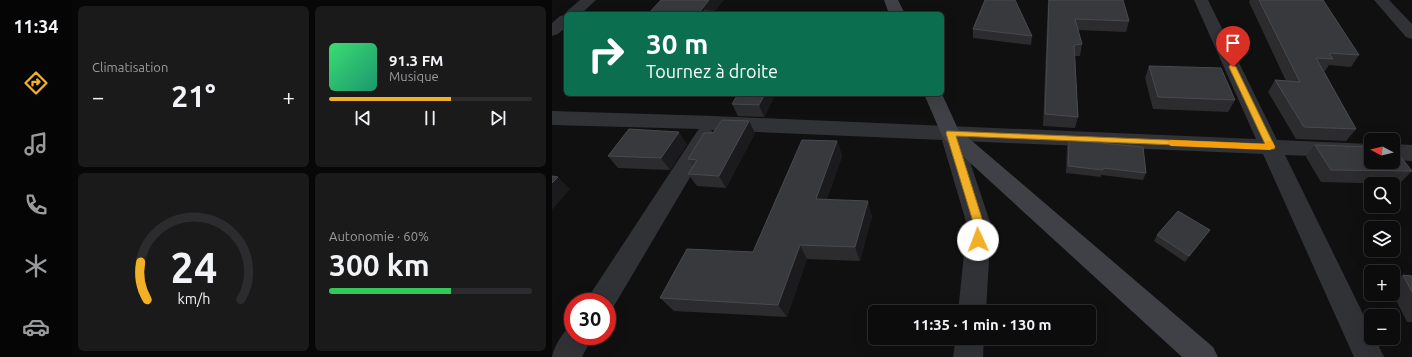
<!DOCTYPE html>
<html lang="fr">
<meta charset="utf-8">
<style>
body{margin:0;font-family:Ubuntu,sans-serif;background:#1a1a1b;color:#f1f3f6;height:100vh;display:flex;flex-direction:column;font-size:15px;white-space:nowrap}
*{box-sizing:border-box;margin:0}
p{font-size:13px;color:#9a9b9d}
.icon{flex:none;width:22px;height:22px;fill:none;stroke:currentColor;stroke-width:2;stroke-linecap:round;stroke-linejoin:round}
.map{position:relative;flex:1;overflow:hidden}
.panel{display:flex;flex-direction:column;gap:6px;padding:6px;background:#070707;width:480px}
.panel>*{flex:none}
.hud{position:absolute;left:12px;top:12px;width:380px;height:84px;border-radius:6px;box-shadow:0 4px 16px #0002,0 0 0 1px #2c2c2e;background:#0b6e4f;color:#fff;overflow:hidden}
.needle{width:26px;rotate:277deg}
.fabs{position:absolute;left:812px;top:133px;display:grid;gap:8px}
.fabs a{display:grid;place-items:center;width:36px;height:36px;border-radius:6px;background:#0c0c0d;box-shadow:0 4px 16px #0002,0 0 0 1px #2c2c2e;font-size:20px}
.speed{position:absolute;left:12px;top:293px;display:flex;gap:8px;font-size:20px;font-weight:700;text-align:center}
.speed>*{display:grid;place-content:center;width:52px;height:52px;border-radius:50%;background:#0c0c0d;box-shadow:0 4px 16px #0002,0 0 0 1px #2c2c2e;line-height:1}
.speed .limit{border:6px solid #d22;background:#fff;color:#111}
.pin{position:absolute;display:grid;place-items:center;width:34px;height:34px;color:#fff;margin:-41px -17px;border-radius:50% 50% 50% 0;rotate:-45deg;box-shadow:0 0 4px #0007}
.pin .icon{rotate:45deg}
.me{position:absolute;width:44px;margin:-22px;rotate:358deg;stroke-linejoin:round;filter:drop-shadow(0 0 3px #0008)}
.turn{display:flex;align-items:center;gap:14px;height:84px;padding:0 16px;font-size:18px}
.turn .icon{width:52px;height:52px;stroke-width:2.5}
.turn b{display:block;font-size:28px;line-height:34px}
.big{font-size:30px;font-weight:700;line-height:1.1}
.panel .card{flex:1;display:flex;flex-direction:column;justify-content:center;gap:6px;min-width:0;padding:0 14px;border-radius:6px;background:#1a1a1b}
.panel .dial{align-items:center;gap:0}
.dial svg{height:104px;overflow:visible;fill:none;stroke:#2c2c2e;stroke-width:7;stroke-linecap:round;text-anchor:middle}
.dial text{fill:#f1f3f6;stroke:none}
.song{display:flex;align-items:center;gap:12px}
.cover{width:48px;height:48px;border-radius:6px;background:linear-gradient(135deg,hsl(140 70% 55%),hsl(160 70% 35%))}
.played{height:4px;border-radius:2px;background:linear-gradient(90deg,#f2b027 60%,#2c2c2e 60%)}
.keys{display:flex;justify-content:space-around;direction:ltr}
.heat{display:flex;justify-content:space-between;align-items:center;font-size:22px;direction:ltr}
.charge{height:6px;border-radius:3px;background:linear-gradient(90deg,#34c759 60%,#2c2c2e 0)}
.panel .tiles{flex:1;display:grid;gap:6px;grid-template-columns:repeat(2,1fr)}
.trip{position:absolute;left:316px;top:305px;width:228px;height:40px;border-radius:6px;background:#0c0c0d;box-shadow:0 4px 16px #0002,0 0 0 1px #2c2c2e;font-weight:700;line-height:40px;text-align:center}
main{display:flex;flex:1;min-height:0}
.menu{display:flex;flex-direction:column;width:72px;justify-content:space-around;align-items:center;background:#050505;color:#9a9b9d}
.menu .icon{width:28px;height:28px}
.menu .on{color:#f2b027}
.menu b{font-size:18px;color:#f1f3f6}
.map>svg:first-child{display:block}
</style>
<main>
<nav class="menu">
<b>11:34</b>
<svg class="icon on" aria-label="directions" viewBox="0 0 24 24"><path d="M12 3l9 9-9 9-9-9zM9 14v-3h6M13 9l2 2-2 2"/></svg>
<svg class="icon" aria-label="music" viewBox="0 0 24 24"><path d="M9 18V5l10-2v13"/><circle cx="6" cy="18" r="3"/><circle cx="16" cy="16" r="3"/></svg>
<svg class="icon" aria-label="phone" viewBox="0 0 24 24"><path d="M5 4h4l2 5-3 2q2 4 5 5l2-3 5 2v4C11 20 4 13 5 4z"/></svg>
<svg class="icon" aria-label="climate" viewBox="0 0 24 24"><path d="M12 3v18M4 7l16 10M4 17L20 7"/></svg>
<svg class="icon" aria-label="car" viewBox="0 0 24 24"><path d="M5 17H2v-5l4-1 3-4h7l3 4 3 1v5h-3M9 17h6M6 11h13"/><circle cx="7" cy="17" r="2"/><circle cx="17" cy="17" r="2"/></svg>
</nav>
<section class="panel">
<div class="tiles">
<div class="card"><p>Climatisation</p>
<div class="heat"><a>−</a><b class="big">21°</b><a>+</a></div>
</div>
<div class="card">
<div class="song"><i class="cover"></i><div><b>91.3 FM</b><p>Musique</p></div></div>
<div class="played"></div>
<div class="keys"><svg class="icon" aria-label="previous" viewBox="0 0 24 24"><path d="M18 5L8 12l10 7zM5 5v14"/></svg><svg class="icon" aria-label="pause" viewBox="0 0 24 24"><path d="M8 5v14M16 5v14"/></svg><svg class="icon" aria-label="next" viewBox="0 0 24 24"><path d="M6 5l10 7-10 7zM19 5v14"/></svg></div>
</div>
<div class="card dial"><svg viewBox="0 0 100 80">
<path d="M14 69A42 42 0 1 1 86 69"/>
<path d="M14 69A42 42 0 0 1 9 40" stroke="#f2b027"/>
<text x="50" y="56" font-size="32" font-weight="700">24</text>
<text x="50" y="72" font-size="11">km/h</text>
</svg></div>
<div class="card"><p>Autonomie · 60%</p><b class="big">300 km</b><div class="charge"></div></div>
</div>
</section>
<div class="map">
<svg width="860" height="357" viewBox="0 0 860 357">
<rect width="100%" height="100%" fill="#101011"/>
<g fill="none" stroke-linecap="round" stroke-linejoin="round">
<path fill="#313236" fill-rule="evenodd" d="M28 0H44L29 14H14V27L6 34 0 36V23L8 16 13 15 15 11Z
M642 0H656L725 140 819 144V158L733 155 819 330V338H823L832 357H802L711 154 411 141 439 225 434 312H406L415 225 390 140 159 130 163 135 59 311 55 312V302H36L39 293 146 130 148 129 0 125V111L161 116 704 139Z
M822 0H837L860 24V39L854 37Z
M841 144 860 145V161L841 160Z
M21 325V336H41L30 357H0C2 347 12 329 21 325Z
M404 338H432L431 357H401Z"/>
<path fill="#3f4146" fill-rule="evenodd" d="M332 0H346L353 14H337Z
M372 94H390L406 129 661 347 666 357H630L391 138Z"/>
</g>
<path fill="#2c2c2f" d="M496 0H571L577 21 574 32 526 30 530 44 528 56H523L526 117 523 128 491 126Z
M698 0H771L807 55 799 67 777 65 773 71H772L804 129 794 141 744 139 716 92 723 80 734 81 697 2Z
M421 29 480 36 479 45 421 38Z
M597 66 683 100 676 112 601 109 593 78Z
M161 94H223V95L212 117 186 116 180 104 186 95Z
M197 121 203 133 174 188 145 186 136 174 141 167 136 159 161 133Z
M517 140 594 173 591 180 549 175V177L514 173 515 147Z
M285 141 290 156 275 199 320 216 308 261 255 259 235 317 122 311 108 298 201 252Z
M135 144 118 170 66 168 56 156Z
M763 145 860 171 847 184 769 182 754 157Z
M605 235 653 237 633 262 602 241Z
M851 275 860 276V322H855L841 294V282Z"/>
<path fill="#1b1b1d" d="M157 0H172L161 14H146Z
M213 94H223V95L212 117 207 105Z
M197 121 203 133 174 188 167 176Z
M127 132 135 144 118 170 109 158Z
M285 141 290 156 270 214 264 199Z
M6 177 18 189 0 210V183Z
M316 201 320 216 308 261 303 247Z
M658 230 653 237 633 262 637 256Z
M248 245 255 259 235 317 226 305Z"/>
<path fill="#38393d" stroke="#494a4f" d="M109 0H157L146 14H96Z
M433 0H463L480 36 421 29Z
M497 0H571L577 21 523 19 530 44 522 45 526 117 493 114Z
M707 0H771L807 55 777 53 781 59 764 58 804 129 752 127 723 80 748 82Z
M152 11 219 14H150Z
M597 66 669 68 683 100 606 97Z
M186 94H213L207 105 180 104Z
M170 120 197 121 167 176 136 174 145 160 136 159 152 133H161Z
M77 129 127 132 109 158 56 156Z
M250 140 285 141 264 199 316 201 303 247 248 245 226 305 108 298 135 249 201 252Z
M517 140 591 147 594 173 551 168V170L516 166Z
M763 145 819 147V162H841V147L860 171 779 170Z
M0 176 6 177 0 183Z
M626 211 658 230 637 256 605 235Z
M851 275 860 276V292Z"/>
<path fill="#f2b027" stroke="#9d7219" d="M678 65H681L684 67 723 147 722 149 404 136 432 225 430 243 426 244 423 243 421 240 422 225 394 133 395 131 713 144 677 67Z"/>
<path fill="#f59e0b" d="M619 140 713 144 714 141H720L723 147 718 150 619 146 615 143Z"/>
</svg>
<div class="fabs">
<a><svg class="needle" viewBox="-14 -14 28 28"><path d="M0-13l5 13h-10z" fill="#e53935"/><path d="M0 13l5-13h-10z" fill="#9a9b9d"/></svg></a>
<a><svg class="icon" aria-label="search" viewBox="0 0 24 24"><circle cx="10" cy="10" r="6"/><path d="M15 15l6 6"/></svg></a>
<a><svg class="icon" aria-label="layers" viewBox="0 0 24 24"><path d="M12 4l9 5-9 5-9-5zM3 14l9 5 9-5"/></svg></a>
<a>+</a>
<a>−</a>
</div>
<div class="speed"><div class="limit">30</div></div>
<div class="pin" style="left:681px;top:67px;background:#d93025"><svg class="icon" aria-label="arrive" viewBox="0 0 24 24"><path d="M6 21V4h12l-3 4 3 4H6"/></svg></div>
<svg class="me" style="left:426px;top:240px" viewBox="-20 -20 40 40"><circle r="19" fill="#fff"/><path d="M0-13L10 11 0 6-10 11z" fill="#f2b027"/></svg>
<div class="trip">11:35 · 1 min · 130 m</div>
<div class="hud">
<div class="turn"><svg class="icon" aria-label="right" viewBox="0 0 24 24"><path d="M7 20v-9h11M14 6l5 5-5 5"/></svg><div><b>30 m</b>Tournez à droite</div></div>
</div>
</div>
</main>
